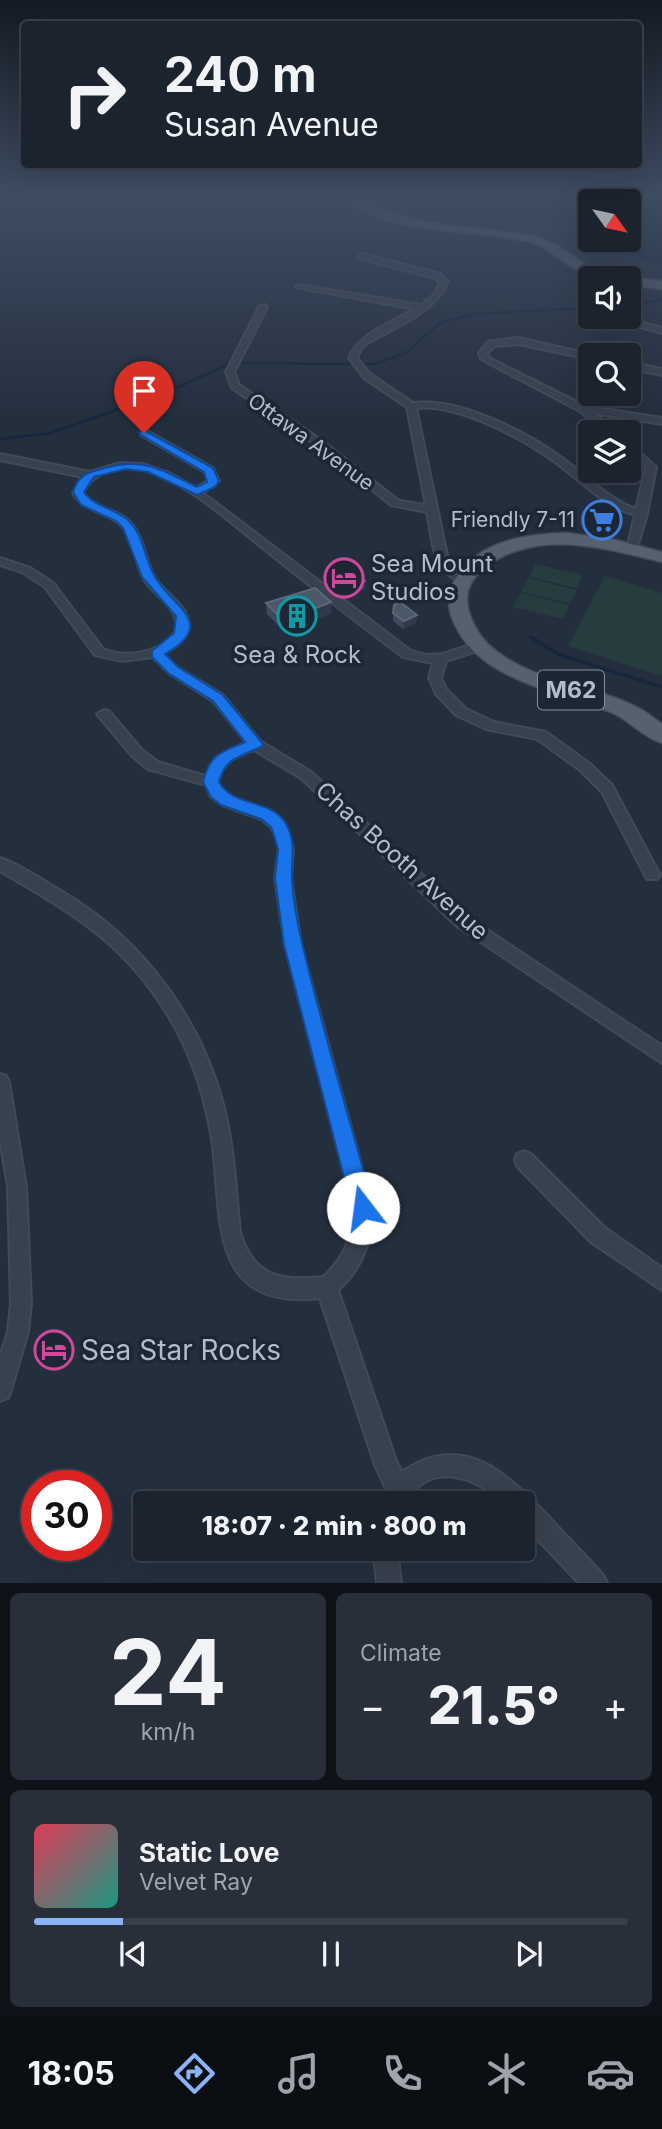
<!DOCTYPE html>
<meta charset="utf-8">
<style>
body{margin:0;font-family:Inter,sans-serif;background:#282f3a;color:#f1f3f6;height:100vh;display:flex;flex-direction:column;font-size:26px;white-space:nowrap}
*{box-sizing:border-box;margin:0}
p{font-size:23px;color:#a0a4aa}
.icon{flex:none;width:38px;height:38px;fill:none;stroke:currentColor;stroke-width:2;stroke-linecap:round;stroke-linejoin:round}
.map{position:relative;height:1583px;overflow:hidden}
.panel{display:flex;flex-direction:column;gap:10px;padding:10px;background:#0f1319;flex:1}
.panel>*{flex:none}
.guide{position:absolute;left:21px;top:21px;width:621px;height:147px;border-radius:7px;box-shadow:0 7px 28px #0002,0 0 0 2px #39404a;background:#1b232e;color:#f1f3f6;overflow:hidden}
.needle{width:46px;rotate:123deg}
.fabs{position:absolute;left:578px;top:189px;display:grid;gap:14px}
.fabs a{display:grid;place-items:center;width:63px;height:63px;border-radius:7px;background:#1b232e;box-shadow:0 7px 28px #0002,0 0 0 2px #39404a;font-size:35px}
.speed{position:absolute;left:21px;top:1470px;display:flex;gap:14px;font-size:35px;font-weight:700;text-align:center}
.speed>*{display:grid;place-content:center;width:91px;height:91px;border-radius:50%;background:#1b232e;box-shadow:0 7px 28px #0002,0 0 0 2px #39404a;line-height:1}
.speed .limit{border:10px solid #d22;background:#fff;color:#111}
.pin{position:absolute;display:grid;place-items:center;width:60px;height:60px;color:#fff;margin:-72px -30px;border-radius:50% 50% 50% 0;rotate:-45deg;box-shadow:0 0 7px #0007}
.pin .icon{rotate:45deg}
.me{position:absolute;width:77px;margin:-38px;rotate:345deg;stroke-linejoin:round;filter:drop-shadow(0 0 5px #0008)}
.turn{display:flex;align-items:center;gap:24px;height:147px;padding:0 28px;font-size:32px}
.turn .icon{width:91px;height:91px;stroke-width:2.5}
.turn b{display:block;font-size:49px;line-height:60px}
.big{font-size:52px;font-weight:800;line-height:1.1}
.panel .tile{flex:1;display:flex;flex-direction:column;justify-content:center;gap:10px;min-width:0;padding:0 24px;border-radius:10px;background:#282f3a}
.panel .dial{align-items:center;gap:0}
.dial b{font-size:91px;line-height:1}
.song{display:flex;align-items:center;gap:21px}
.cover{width:84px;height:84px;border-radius:10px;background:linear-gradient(135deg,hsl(350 70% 55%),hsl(170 70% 35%))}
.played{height:7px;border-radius:4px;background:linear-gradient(90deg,#8ab4f8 15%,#39404a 15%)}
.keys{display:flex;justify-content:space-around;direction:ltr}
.heat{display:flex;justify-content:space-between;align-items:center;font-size:38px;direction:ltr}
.panel .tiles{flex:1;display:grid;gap:10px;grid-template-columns:1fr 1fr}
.tile:last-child{grid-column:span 2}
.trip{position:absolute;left:133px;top:1491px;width:402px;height:70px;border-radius:7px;background:#1b232e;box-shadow:0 7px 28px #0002,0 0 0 2px #39404a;font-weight:800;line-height:70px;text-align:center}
.tabs{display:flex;height:112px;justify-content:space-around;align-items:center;background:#0b0e12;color:#a0a4aa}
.tabs .icon{width:49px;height:49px}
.tabs .current{color:#8ab4f8}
.tabs b{font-size:32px;color:#f1f3f6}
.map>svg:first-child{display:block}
</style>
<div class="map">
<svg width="662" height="1583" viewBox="0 0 662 1583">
<rect width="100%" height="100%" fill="#242f3e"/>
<path fill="#263c3f" d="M535 564 583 575 577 588 529 577Z
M605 576 662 593V676L568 646Z
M528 578 577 590 570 603 521 592Z
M520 593 569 605 563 619 513 607Z"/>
<path fill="#17263c" d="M383 195H662V264L627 256 595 240H628V201H590V216L574 222 553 220 534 222 521 219 503 222 463 211 435 213Z"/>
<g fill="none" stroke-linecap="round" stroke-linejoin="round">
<path stroke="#17263c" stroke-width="2.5" d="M628 307 662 299
M237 363 353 364
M359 364H374L406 353 440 323 473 314 590 308
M0 439 50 433 165 393 229 364"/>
<path stroke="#17263c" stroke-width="3.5" d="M531 637 558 654 662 687"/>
<g stroke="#414a57" stroke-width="4">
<path id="minor" d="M362 254 440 274 448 282C434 313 396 327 367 343L361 349 357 358 370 374 413 403C461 397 533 435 570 464 592 480 610 500 636 509L646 468 628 452V444L631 445 656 467 647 514 636 551H628L627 549 635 515C604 506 584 484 559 465 526 440 458 403 416 408L448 560 454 571 469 579 463 582C431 573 433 540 427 512L391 505 315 444 232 388 226 372 259 307 266 305 267 307 234 372 239 385 321 440 399 501 426 505 407 407 364 378 349 358C359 333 392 322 415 309L296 287 300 285 421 305 435 294 440 282 434 278 359 258 358 256Z
M615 317H622L662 328V333L615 320Z
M518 338 594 355H590V359L518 344 494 346 487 353 489 358 585 406 662 418V424L594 413 616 432H605L580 411 481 359 479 353 488 342Z
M628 362 662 369V375L628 368Z
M141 431H147L213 468 219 481 203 493 411 651 426 655 443 654 479 642 483 643 485 646 483 649 446 661 441 678 446 689 466 709 494 722 546 732 590 764 612 785 660 875 657 879H647L602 792 580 770 537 739 486 729 456 715 436 694 429 678 433 663 403 657C354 620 306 583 259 545 225 518 190 485 148 471 125 463 94 470 83 493 94 509 116 508 129 521 146 538 144 563 157 581 169 597 190 607 189 629L179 644 164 654 177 667 223 695 260 741 311 772 469 918 662 1046V1063L457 926 301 778 254 750C236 756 222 762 218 782L222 790 232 797 271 811 282 820 289 835 293 849 291 878 301 945 373 1208C372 1239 362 1269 338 1290L396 1461 402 1472C463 1430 506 1473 548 1516 566 1536 585 1555 603 1575L607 1583H579L523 1524V1503H504C477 1477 428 1459 407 1503H384L388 1493 375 1465 320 1298C206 1311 223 1216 212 1139 206 1102 195 1066 178 1033 133 948 79 917 0 871V858C21 865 42 880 61 891 146 941 206 1024 227 1121 235 1158 236 1195 240 1232 253 1276 280 1282 323 1277 345 1258 352 1237 353 1208L285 945 275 878 279 849 275 835 271 827 261 819 222 805 211 797 206 785 148 769 132 756 97 714 104 710 109 711 142 750 158 762 205 776 216 758 246 742 213 701 169 673 153 657 122 661 95 655 45 587 22 572 0 565V558L30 568 53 583 103 649C128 659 163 653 177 629 178 607 156 597 145 581 134 564 136 540 122 526 107 511 85 513 73 493L83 477 0 460V454L90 472 120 463 143 464 171 474 196 488 209 480 205 472 141 435Z
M0 1074 6 1076 9 1082 26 1187 31 1303 28 1332 11 1390 8 1398 0 1401V1356L8 1332 11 1303 8 1187 0 1139Z
M524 1151 531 1154 605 1228 662 1268V1290L591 1242 517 1166 515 1160 517 1154Z
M373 1549H397L401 1583H377Z"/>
</g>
<g stroke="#414a57" stroke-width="3">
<path id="primary" d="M341 195C360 195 389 214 412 219 454 229 499 228 541 238L558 246 586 265 624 278C609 279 591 277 577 270 561 262 549 247 531 242 480 229 378 236 341 195Z
M628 277 662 281V289L628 285V278H624Z
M567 533 616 540 662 552V562C607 549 543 529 491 563 480 570 472 578 468 591 464 609 475 631 488 644 530 684 596 683 644 711L662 724V743C644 738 630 721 613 713 557 690 473 681 451 615 446 598 450 585 461 571 485 539 530 534 567 533Z"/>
</g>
<use href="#minor" fill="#38414e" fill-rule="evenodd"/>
<use href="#primary" fill="#56606e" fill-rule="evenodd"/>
</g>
<path fill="#3f4b5c" d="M330 567 365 589 349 594 339 588 330 574Z
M266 603 331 613 285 632 267 614Z
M393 613 417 615 416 623 403 629 393 621Z"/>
<path fill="#2f3b4b" d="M365 581V589L349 594V587Z
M331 602V613L285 632 284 621Z
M417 615 416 623 403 629 404 621Z"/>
<path fill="#4b5868" stroke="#5c6777" stroke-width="2" d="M345 559 350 561 365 581 349 587 339 580 330 567Z
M315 588 331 602 284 621 266 603Z
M400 602 417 615 404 621 393 613 394 605Z"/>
<linearGradient id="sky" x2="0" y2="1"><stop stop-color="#141a22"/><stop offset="0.47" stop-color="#3f4d63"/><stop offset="1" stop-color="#3f4d63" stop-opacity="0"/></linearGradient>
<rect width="662" height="416" fill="url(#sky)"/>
<path fill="#1a73e8" stroke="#114b97" stroke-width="2" d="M144 430 213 468 219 481 215 487 197 495 148 472 126 469 94 477 84 492C95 508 116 508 129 521 144 536 144 557 154 575 170 606 220 623 165 654L178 667 223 695 263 744 261 747C239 757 225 758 219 782 233 807 270 799 285 822 297 842 291 858 292 879 293 901 298 926 303 947 324 1035 350 1121 374 1208L371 1216 363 1219 355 1216 352 1208 284 945 275 878 278 849 274 835 271 827 261 819 221 805 211 797 203 782C210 754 220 753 245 742L213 701 168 673 152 657V651L174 633 176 616 142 577 123 528 116 521 81 505 73 492C78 475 88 472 105 468 145 457 162 470 197 487L207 482 204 472 141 435 139 433Z"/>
<defs>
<g id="supermarket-ring" transform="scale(2.0125)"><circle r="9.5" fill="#1d2633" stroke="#3f7fe0" stroke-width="1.5"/><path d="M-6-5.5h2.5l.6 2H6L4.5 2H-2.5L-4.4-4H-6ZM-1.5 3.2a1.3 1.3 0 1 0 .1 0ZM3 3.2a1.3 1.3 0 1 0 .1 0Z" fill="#3f7fe0"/></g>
<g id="hotel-ring" transform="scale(2.0125)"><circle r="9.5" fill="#1d2633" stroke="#d1479c" stroke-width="1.5"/><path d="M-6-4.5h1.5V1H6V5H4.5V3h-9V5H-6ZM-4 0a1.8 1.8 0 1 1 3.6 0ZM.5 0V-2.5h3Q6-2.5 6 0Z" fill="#d1479c"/></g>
<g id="building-ring" transform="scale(2.0125)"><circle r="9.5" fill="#1d2633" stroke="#0f9aa8" stroke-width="1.5"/><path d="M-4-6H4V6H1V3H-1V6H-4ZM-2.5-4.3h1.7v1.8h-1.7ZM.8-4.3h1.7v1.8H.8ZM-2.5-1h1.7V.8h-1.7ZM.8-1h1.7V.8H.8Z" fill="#0f9aa8"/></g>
</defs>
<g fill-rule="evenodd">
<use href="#supermarket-ring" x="602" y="520"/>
<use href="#hotel-ring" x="344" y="578"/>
<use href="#building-ring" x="297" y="616"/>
<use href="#hotel-ring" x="54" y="1350"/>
</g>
<g text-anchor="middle" stroke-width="7" stroke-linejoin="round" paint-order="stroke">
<g font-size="21" fill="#b4bcc9" stroke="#1d2633">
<text transform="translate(311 442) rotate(36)" y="7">Ottawa Avenue</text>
</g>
<g font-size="21" fill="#b4bcc9" stroke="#1d2633" text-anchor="end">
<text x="575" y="527">Friendly 7-11</text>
</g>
<rect fill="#1d2633" stroke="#878f9c" stroke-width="2" x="538" y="670.5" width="66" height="39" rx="5"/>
<g font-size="23" font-weight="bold" fill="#b4bcc9">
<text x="571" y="698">M62</text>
</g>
<g font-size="24" fill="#b4bcc9" stroke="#1d2633" text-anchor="start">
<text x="371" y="572">Sea Mount<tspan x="371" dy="28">Studios</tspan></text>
<text x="297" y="663" text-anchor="middle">Sea &amp; Rock</text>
</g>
<g font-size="24" fill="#b4bcc9" stroke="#1d2633">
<text transform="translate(402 861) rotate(42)" y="8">Chas Booth Avenue</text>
</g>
<g font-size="28" fill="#b4bcc9" stroke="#1d2633" text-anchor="start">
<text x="81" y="1360">Sea Star Rocks</text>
</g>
</g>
</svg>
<div class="fabs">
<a><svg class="needle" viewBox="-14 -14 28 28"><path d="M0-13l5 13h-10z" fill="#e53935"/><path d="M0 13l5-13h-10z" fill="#a0a4aa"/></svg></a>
<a><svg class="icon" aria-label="sound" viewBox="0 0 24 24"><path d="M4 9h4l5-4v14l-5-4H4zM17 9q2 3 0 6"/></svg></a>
<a><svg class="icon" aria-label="search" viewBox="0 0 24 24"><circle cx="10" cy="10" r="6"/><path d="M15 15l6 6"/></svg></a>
<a><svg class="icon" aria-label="layers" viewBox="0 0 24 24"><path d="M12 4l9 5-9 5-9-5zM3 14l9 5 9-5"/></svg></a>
</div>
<div class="speed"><div class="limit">30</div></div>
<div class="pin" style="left:144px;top:433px;background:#d93025"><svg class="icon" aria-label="arrive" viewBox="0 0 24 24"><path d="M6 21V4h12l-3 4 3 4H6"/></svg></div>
<svg class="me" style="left:363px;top:1208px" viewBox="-20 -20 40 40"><circle r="19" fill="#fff"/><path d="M0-13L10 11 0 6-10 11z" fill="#1a73e8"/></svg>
<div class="trip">18:07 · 2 min · 800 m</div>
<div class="guide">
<div class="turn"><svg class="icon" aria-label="right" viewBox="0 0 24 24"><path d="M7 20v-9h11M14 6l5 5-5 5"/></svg><div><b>240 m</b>Susan Avenue</div></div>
</div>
</div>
<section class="panel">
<div class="tiles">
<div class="tile dial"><b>24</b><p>km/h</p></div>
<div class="tile"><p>Climate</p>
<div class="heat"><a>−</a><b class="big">21.5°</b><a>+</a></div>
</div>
<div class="tile">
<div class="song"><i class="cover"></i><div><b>Static Love</b><p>Velvet Ray</p></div></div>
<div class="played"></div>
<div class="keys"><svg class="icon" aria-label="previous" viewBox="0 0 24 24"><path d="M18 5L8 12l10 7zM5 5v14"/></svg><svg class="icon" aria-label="pause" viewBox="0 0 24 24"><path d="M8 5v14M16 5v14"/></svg><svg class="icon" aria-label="next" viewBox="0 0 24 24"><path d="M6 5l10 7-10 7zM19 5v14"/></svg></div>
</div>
</div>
</section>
<nav class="tabs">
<b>18:05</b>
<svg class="icon current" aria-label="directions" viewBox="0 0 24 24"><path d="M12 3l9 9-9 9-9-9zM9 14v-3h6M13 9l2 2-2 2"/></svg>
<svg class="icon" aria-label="music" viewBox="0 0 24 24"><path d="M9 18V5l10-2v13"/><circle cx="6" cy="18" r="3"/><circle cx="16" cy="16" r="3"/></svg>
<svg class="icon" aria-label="phone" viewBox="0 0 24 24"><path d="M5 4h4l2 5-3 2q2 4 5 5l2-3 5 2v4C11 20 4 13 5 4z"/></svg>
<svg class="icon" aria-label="climate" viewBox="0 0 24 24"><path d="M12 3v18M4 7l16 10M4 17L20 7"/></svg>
<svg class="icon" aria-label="car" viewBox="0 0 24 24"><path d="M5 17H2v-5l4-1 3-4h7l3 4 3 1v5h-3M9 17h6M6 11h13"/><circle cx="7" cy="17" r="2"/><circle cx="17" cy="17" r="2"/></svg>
</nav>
